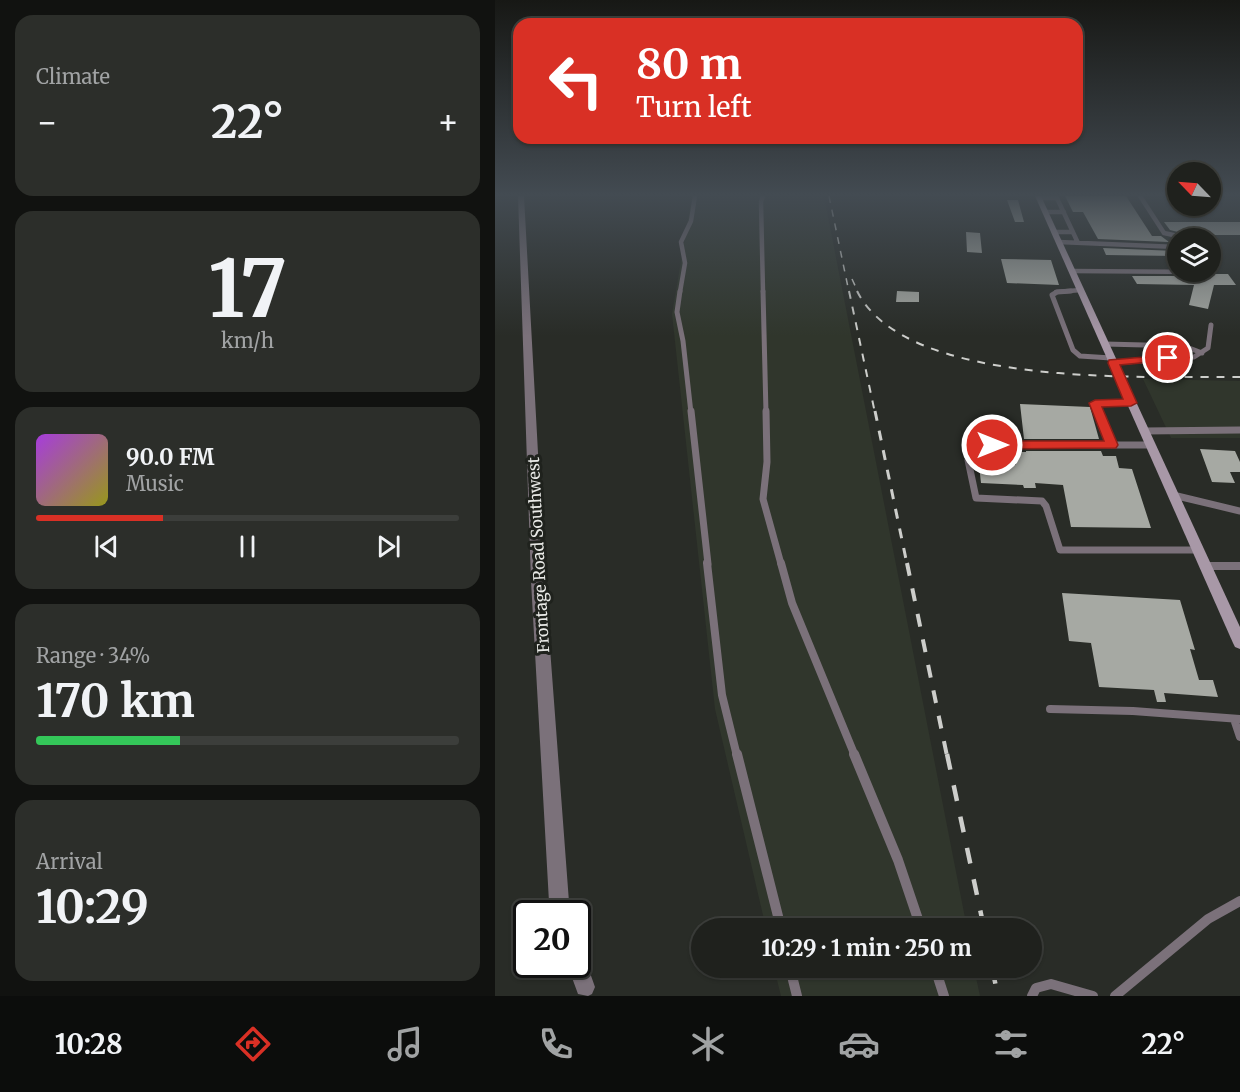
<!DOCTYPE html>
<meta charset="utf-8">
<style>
body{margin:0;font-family:Merriweather,serif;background:#2c2e2a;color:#f1f3f6;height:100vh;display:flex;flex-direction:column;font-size:22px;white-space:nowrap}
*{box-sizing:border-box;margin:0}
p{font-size:20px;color:#a1a3a4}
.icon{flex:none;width:33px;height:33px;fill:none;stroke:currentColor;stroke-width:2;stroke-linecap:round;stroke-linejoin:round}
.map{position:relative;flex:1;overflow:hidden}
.panel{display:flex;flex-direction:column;gap:15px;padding:15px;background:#111210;width:495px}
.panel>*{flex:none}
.guide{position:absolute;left:18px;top:18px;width:570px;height:126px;border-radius:18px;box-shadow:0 2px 4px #0004,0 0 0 2px #3c3e3b;background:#d93025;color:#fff;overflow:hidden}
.needle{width:39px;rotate:295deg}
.controls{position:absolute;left:672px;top:162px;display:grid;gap:12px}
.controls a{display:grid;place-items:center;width:54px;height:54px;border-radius:50%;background:#1f211d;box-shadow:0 2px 4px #0004,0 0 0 2px #3c3e3b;font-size:30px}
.speed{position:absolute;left:18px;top:900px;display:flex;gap:12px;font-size:30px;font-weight:700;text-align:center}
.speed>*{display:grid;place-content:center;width:78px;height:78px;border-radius:50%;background:#1f211d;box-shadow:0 2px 4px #0004,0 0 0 2px #3c3e3b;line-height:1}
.speed .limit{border:3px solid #111;border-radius:9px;background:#fff;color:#111}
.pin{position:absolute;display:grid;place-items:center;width:51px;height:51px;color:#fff;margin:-26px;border:3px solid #fff;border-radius:50%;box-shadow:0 2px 6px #0007}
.me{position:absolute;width:66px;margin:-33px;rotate:90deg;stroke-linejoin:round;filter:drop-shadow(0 0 4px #0008)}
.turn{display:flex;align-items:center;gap:21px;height:126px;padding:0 24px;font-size:27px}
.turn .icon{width:78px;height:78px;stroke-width:2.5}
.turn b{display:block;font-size:42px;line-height:51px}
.big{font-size:45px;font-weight:700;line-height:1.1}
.panel .card{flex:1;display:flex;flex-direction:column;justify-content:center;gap:9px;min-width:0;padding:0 21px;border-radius:18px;background:#2c2e2a}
.panel .dial{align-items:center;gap:0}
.dial b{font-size:78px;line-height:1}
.song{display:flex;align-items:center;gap:18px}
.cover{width:72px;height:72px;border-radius:9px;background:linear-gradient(135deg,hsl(280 70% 55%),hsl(60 70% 35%))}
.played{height:6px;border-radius:3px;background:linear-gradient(90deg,#d93025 30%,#3c3e3b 30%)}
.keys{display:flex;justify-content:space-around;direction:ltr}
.heat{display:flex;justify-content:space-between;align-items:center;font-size:33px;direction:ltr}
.charge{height:9px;border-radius:4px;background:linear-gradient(90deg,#34c759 34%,#3c3e3b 0)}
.trip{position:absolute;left:196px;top:918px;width:351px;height:60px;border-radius:30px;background:#1f211d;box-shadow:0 2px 4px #0004,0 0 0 2px #3c3e3b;font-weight:700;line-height:60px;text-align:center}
.tabs{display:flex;height:96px;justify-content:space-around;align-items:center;background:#0c0d0c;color:#a1a3a4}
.tabs .icon{width:42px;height:42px}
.tabs .current{color:#d93025}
.tabs b{font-size:27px;color:#f1f3f6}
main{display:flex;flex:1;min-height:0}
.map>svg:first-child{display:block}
</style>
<main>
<section class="panel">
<div class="card"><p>Climate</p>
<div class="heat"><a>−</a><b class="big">22°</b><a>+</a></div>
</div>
<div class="card dial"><b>17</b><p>km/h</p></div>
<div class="card">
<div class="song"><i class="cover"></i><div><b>90.0 FM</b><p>Music</p></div></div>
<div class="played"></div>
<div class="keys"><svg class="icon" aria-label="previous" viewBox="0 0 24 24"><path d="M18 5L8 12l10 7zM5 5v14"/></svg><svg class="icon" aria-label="pause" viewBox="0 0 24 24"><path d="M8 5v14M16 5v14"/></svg><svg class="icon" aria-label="next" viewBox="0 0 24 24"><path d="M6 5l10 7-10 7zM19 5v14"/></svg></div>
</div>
<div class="card"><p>Range · 34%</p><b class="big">170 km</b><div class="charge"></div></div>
<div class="card"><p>Arrival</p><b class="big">10:29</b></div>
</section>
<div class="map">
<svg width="745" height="996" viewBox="0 0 745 996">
<rect width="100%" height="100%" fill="#292c27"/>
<path fill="#30362c" d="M197 196H329L472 928H271L220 709 177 314Z
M648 379 745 381V438H676Z
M279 968H479L485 996H286Z"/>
<path fill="#a6a9a3" d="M570 196H631L657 236H666L674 242 603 239 588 212H578Z
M512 200H523L529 222H520Z
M669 222H745V235H695L675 230Z
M471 232 485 233 487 253 472 252Z
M608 248 681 251 682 256 611 255Z
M506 259 556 260 564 285 512 283Z
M714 274H733L741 285H719L713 309 694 305 699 285 642 284 637 276H710Z
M402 291 424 292V302H401Z
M525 404 595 407 604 439H529Z
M705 449 740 451 745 462V472H735L740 483 717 482Z
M531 451H606L608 456H621L624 468 637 469 656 528 576 527 568 485 540 483 541 488H529L528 485 486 483 484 465H521L519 452H531Z
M567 593 685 600 700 650 695 649 704 680H718L723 697 669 693 671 702H662L659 690 604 687 596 643 574 641Z"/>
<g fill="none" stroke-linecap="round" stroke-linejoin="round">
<path stroke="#7b717a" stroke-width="4.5" d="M268 196 266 202 268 292
M561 196 583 243
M645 196 669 233 692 238
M544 198H562
M550 212H569
M559 232H578
M564 242 682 247
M577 271 710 272
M185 292 190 263 186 242 196 221 200 196
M561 292 586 290"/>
<path stroke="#7b717a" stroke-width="5" d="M185 291 182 312 188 341 196 413
M268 291 271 413
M576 291 562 292 557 295 578 350 585 356 616 358
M610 344 689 346 707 353
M618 363 699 357 713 348 716 325
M604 413 600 403H636"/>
<path stroke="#7b717a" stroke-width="7" d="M196 411 213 564
M271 411 272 462 268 499 286 564
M603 411 617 445
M649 431 745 430
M655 445H497L501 459 473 460 481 498 547 501 551 506 565 550H703
M678 495 745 511"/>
<path stroke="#7b717a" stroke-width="8" d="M212 563 227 695 242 756
M286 563 297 603 360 756
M710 566H745
M555 709 638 711 745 719
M739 719 745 737"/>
<path stroke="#7b717a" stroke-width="10" d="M242 754 286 928
M359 754 403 860 426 928
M295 968 302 996
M440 968 449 996
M537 996 541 988 556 984 598 996
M620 996 713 919 745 901"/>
<path fill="#7b717a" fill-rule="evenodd" d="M23 196H29L50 581 74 902 78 914H58L54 902 36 581Z
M82 953 89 956 100 987 97 994 93 996 83 994 72 964H82Z"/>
<path fill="#a898a7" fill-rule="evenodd" d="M540 196H546L745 627V649L740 647 738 643Z"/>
<path stroke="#cdcecb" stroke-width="1.5" stroke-dasharray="7 7" stroke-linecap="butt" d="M334 196 354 292
M357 279 363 292"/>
<path stroke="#cdcecb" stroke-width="2" stroke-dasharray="8 8" stroke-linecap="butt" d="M354 291 380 413
M362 291C411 389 650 376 745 377"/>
<path stroke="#cdcecb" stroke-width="3" stroke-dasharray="10 10" stroke-linecap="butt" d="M380 411 412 564"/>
<path stroke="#cdcecb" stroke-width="4" stroke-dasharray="13 13" stroke-linecap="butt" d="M412 563 452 756"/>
<path stroke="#cdcecb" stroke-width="4.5" stroke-dasharray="16 16" stroke-linecap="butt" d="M452 754 489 928
M497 968 503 996"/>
</g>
<linearGradient id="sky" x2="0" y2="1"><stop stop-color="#171815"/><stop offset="0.58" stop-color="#434b52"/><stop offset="1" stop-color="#434b52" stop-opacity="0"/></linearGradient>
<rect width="745" height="336" fill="url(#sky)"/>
<path fill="#d93025" stroke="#8d1f18" stroke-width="1.5" d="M673 355 677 356V360L625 365 642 403 636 406 607 407 623 445 621 448 497 449 491 445 497 441H609L594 403 600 400 628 399 613 363 614 360Z"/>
<g text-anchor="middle" stroke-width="6" stroke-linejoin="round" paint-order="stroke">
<g font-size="16" fill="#e9eae7" stroke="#1f221d">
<text transform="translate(43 555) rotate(-93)" y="6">Frontage Road Southwest</text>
</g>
</g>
</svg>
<div class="controls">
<a><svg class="needle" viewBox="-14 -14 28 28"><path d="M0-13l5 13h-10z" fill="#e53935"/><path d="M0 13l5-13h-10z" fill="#a1a3a4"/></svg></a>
<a><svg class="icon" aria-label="layers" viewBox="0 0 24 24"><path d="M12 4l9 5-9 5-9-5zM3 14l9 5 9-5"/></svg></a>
</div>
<div class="speed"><div class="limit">20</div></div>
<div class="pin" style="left:673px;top:358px;background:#d93025"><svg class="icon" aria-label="arrive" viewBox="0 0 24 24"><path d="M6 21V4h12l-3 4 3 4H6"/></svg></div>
<svg class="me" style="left:497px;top:445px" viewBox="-20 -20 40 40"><circle r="17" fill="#d93025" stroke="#fff" stroke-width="3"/><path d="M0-11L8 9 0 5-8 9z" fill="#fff"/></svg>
<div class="trip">10:29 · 1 min · 250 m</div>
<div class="guide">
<div class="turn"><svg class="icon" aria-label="left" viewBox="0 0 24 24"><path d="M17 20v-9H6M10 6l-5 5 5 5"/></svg><div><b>80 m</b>Turn left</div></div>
</div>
</div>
</main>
<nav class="tabs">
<b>10:28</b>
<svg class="icon current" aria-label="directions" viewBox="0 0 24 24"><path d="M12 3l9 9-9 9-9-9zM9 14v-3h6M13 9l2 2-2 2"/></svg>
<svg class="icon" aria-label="music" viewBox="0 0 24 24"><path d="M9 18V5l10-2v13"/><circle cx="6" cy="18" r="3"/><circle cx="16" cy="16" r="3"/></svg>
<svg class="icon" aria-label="phone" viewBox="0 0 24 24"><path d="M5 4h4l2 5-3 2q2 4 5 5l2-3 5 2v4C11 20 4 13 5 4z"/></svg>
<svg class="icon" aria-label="climate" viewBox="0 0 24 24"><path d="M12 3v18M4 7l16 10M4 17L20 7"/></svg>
<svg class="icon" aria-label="car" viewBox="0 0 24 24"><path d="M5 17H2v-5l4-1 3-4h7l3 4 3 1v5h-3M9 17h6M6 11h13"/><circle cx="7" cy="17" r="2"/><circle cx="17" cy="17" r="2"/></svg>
<svg class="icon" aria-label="filters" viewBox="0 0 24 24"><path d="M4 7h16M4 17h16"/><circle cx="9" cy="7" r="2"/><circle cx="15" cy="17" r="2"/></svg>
<b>22°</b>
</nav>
